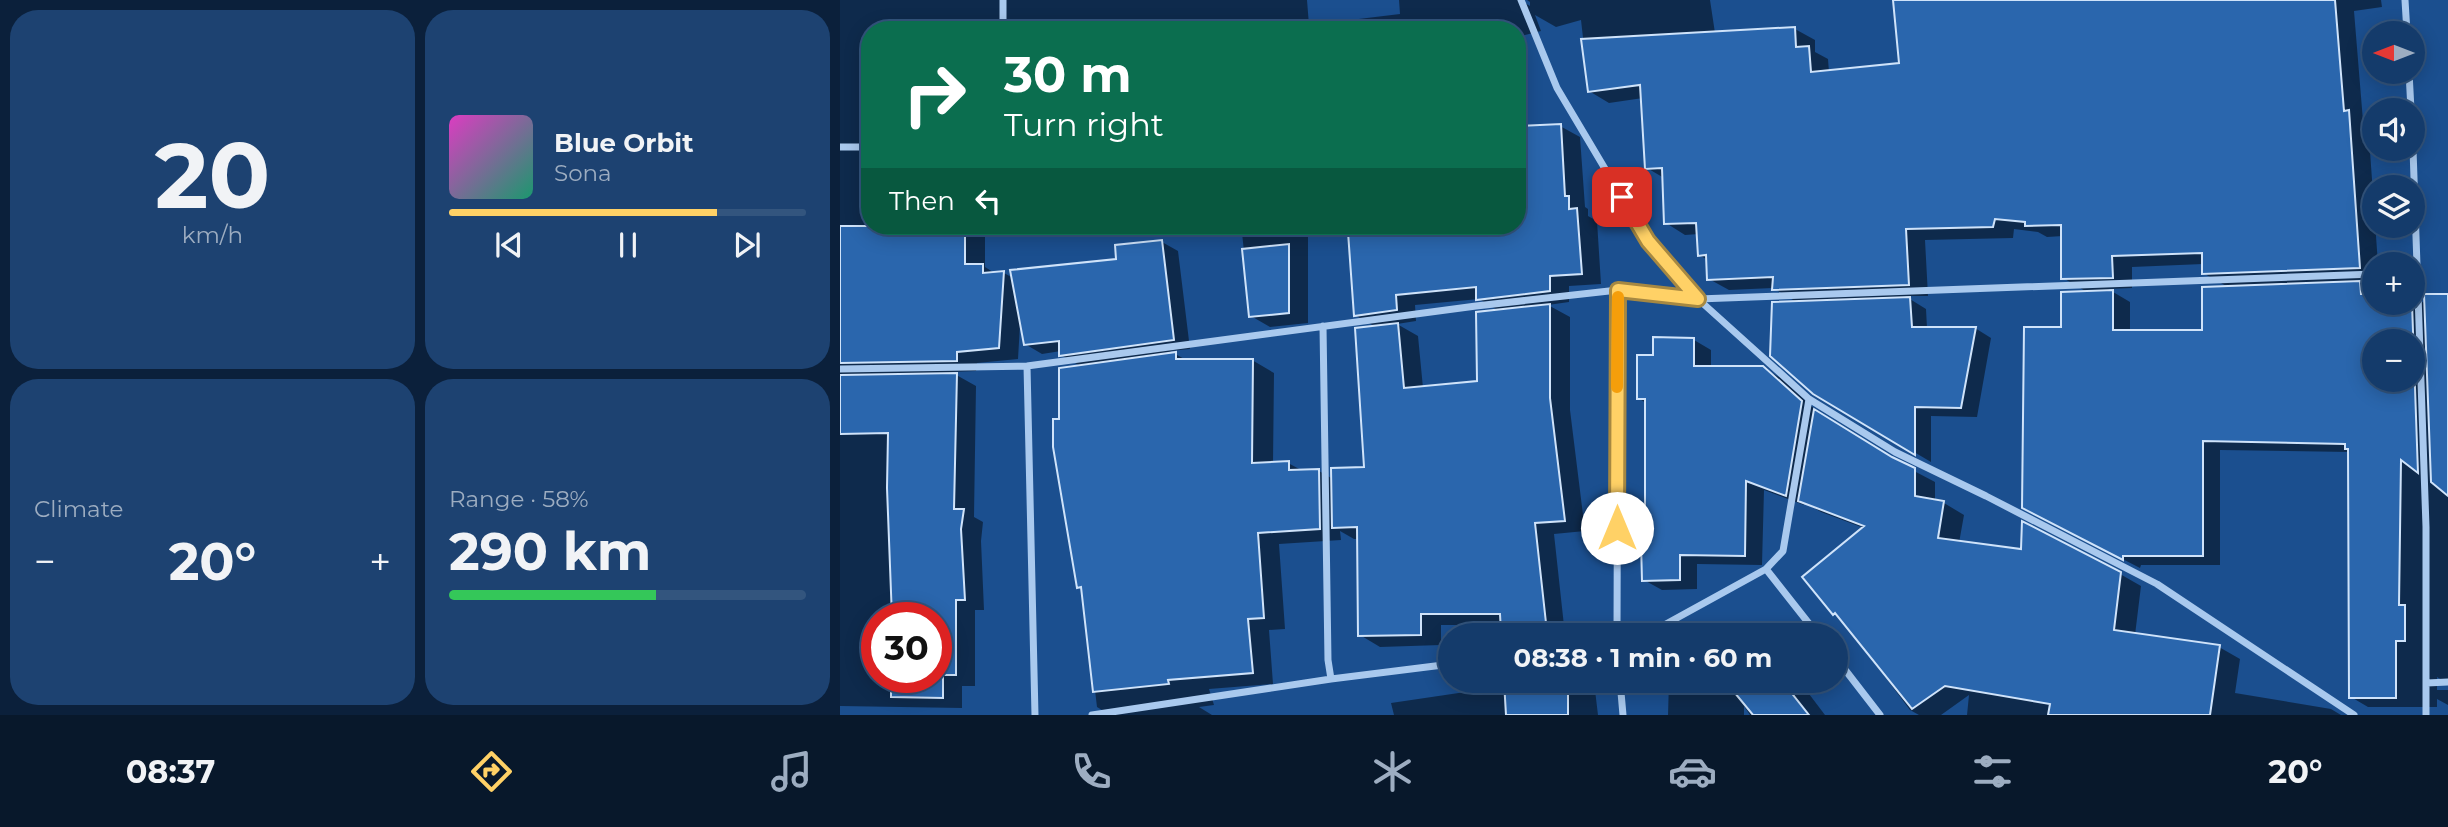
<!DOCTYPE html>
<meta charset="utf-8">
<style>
body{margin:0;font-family:Montserrat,sans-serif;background:#1d4271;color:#f1f3f6;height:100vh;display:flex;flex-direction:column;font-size:26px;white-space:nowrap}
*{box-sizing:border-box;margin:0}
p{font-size:23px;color:#9dadc1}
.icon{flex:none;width:38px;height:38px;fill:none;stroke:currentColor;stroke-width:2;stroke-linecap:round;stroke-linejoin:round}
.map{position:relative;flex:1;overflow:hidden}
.side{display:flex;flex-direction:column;gap:10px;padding:10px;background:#0b203b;width:840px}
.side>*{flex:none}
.top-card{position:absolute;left:21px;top:21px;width:665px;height:214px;border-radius:28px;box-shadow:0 4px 18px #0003,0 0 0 2px #33557e;background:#0b6e4f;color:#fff;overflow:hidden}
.needle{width:46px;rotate:270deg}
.tools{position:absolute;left:1522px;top:21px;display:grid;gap:14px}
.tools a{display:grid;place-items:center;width:63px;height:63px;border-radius:50%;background:#143b6b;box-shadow:0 4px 18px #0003,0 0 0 2px #33557e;font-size:35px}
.speed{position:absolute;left:21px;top:602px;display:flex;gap:14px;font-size:35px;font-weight:700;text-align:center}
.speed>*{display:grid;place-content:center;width:91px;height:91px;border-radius:50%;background:#143b6b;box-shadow:0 4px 18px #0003,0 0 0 2px #33557e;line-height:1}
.speed .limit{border:10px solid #d22;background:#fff;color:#111}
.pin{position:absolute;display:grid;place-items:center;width:60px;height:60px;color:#fff;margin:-30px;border-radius:14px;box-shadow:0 4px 10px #0006}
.me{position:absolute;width:77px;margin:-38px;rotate:0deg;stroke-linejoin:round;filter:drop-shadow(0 0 5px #0008)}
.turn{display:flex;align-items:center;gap:24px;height:147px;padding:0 28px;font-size:32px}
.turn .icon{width:91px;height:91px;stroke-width:2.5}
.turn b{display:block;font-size:49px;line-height:60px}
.then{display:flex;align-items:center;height:66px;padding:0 28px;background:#0003;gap:14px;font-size:26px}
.big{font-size:52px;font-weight:700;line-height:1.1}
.side .widget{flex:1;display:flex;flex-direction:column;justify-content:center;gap:10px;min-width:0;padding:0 24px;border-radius:28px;background:#1d4271}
.side .dial{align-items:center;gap:0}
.dial b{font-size:91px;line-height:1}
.song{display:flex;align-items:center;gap:21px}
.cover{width:84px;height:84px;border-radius:10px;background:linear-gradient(135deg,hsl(310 70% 55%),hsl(160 70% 35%))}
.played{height:7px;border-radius:4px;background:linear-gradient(90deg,#ffd166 75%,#33557e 75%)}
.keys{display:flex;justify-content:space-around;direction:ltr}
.heat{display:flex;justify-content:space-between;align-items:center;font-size:38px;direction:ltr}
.charge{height:10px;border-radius:5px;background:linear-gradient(90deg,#34c759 58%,#33557e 0)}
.side .tiles{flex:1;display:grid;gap:10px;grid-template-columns:repeat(2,1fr)}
.trip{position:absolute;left:598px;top:623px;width:410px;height:70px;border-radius:35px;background:#143b6b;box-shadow:0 4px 18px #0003,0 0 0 2px #33557e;font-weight:700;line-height:70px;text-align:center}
.tab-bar{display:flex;height:112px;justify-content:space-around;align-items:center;background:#08182b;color:#9dadc1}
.tab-bar .icon{width:49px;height:49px}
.tab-bar .active{color:#ffd166}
.tab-bar b{font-size:32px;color:#f1f3f6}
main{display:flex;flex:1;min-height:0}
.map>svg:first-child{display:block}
</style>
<main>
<section class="side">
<div class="tiles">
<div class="widget dial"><b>20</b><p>km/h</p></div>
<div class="widget">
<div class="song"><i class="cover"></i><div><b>Blue Orbit</b><p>Sona</p></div></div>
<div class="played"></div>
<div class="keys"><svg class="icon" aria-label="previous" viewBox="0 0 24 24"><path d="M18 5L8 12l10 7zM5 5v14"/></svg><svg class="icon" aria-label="pause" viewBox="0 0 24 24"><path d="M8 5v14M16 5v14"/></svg><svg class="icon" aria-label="next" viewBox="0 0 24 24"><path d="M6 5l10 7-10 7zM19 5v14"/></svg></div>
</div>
<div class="widget"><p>Climate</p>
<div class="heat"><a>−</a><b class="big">20°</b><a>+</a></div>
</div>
<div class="widget"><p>Range · 58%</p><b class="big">290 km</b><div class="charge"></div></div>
</div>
</section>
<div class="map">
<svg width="1608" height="715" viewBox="0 0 1608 715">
<rect width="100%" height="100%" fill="#1b4f8f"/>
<path fill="#0007" fill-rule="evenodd" d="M0 0H467L469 25 560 14 559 0H680L690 6V2L687 0H870L875 33 955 29 975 40V52L988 59 989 72 1061 65 1055 0H1541L1542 7 1514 11 1523 121 1528 123 1538 264H1535V279L1515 280 1535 291V303H1573V297L1586 304 1608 295V684L1597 677V690H1608V705L1597 699V707H1528L1511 697 1510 452 1380 450V565H1301L1300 568 1201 517 1223 328 1247 292 1223 278V236L1207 237 1198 232 1174 229 1173 238 1085 240 1088 296H1065L1086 309 1087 328H1135L1151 338 1137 417 1091 416V462L974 393 958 303 933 288 889 290 869 279 868 260 859 255V234L845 235 826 223 824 178 807 168 803 98 769 103 749 91 741 20 716 27 695 15 701 31 681 36 682 42 677 43V30H159L150 25 149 28 152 30H30V226H145V267L156 274 164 273 173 278 278 260 322 242 338 251 350 349 330 351 346 360H412L434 373 433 463H448L463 471H479L493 479 526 468 536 327 515 315 509 226H677L720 126 740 137 745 207 748 209V216L757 221 761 284 729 286V302L708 305 730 317V410L745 531 714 534 725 635H669L663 632V625H601V645L540 647 520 635 518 539H514L500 531 501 540 439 544 445 629 429 630 433 684 369 689 374 705 359 707 372 715H270L257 707 243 589 239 586 221 421 242 367 221 355V351L202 354 185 344 180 325 178 359 137 363 136 371 111 372 136 386 134 517 143 522 141 541 144 610H135V686H122V708L0 706ZM1363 264V273L1388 287 1363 332H1290V302L1268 289 1292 288V267ZM639 299 659 311 639 382 583 388 578 336 557 324 576 321 575 305ZM1535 341H1573V380H1535ZM37 618H96V677H37Z
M404 226H468V323L430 327 411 316 402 233H405Z
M854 340 871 350V368H923L941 378 979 413 1057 462 1095 482V501L1104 503 1124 515 1119 543 1280 574 1301 586 1295 635 1379 647 1400 659 1395 693 1491 709 1501 715H1127L1129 695 1101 715H1079L1070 710 995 610 1024 528 981 512 964 502V505L924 490 922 565 857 564V589L822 590 804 580 802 507 806 510V403L798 398 814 357Z
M900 630 909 635H893Z
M666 681H746V685L755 690 758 715H554L551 703 666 686Z
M829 681H954L963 686 985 715H910L904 706V715H828Z"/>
<path fill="#2a66ad" stroke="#cfe3fa" stroke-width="2" fill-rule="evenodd" d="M1053 0H1495L1504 111 1509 110 1520 268 1362 274V253L1272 256 1273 278 1221 279V225L1185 226V222L1155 219 1153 227 1066 229 1069 285 932 290 933 277 867 280 866 255 858 256 856 223 824 224 822 168 805 169 800 85 748 92 741 39 955 27 956 47 969 46 971 72 1059 63Z
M721 124 725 196H729V209L737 208 742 274 710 276V291L636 300V287L556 295 557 310 514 316 508 232 537 228 536 226H677V126Z
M0 226H125V264H143V273L164 271 159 348 117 352V361L0 363Z
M322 240 334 340 219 356V341L184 345 170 270 276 259 275 245Z
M449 244V313L409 317 402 249Z
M1520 281 1521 294H1535V303H1572L1578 473 1561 460 1559 605H1565V641H1556V698H1509L1508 449H1505V444L1363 441V556H1283V560L1182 508 1184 327H1221V292L1273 290V330H1362V287ZM1535 341H1573V380H1535Z
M1584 294H1608V496L1591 482Z
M1070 297 1072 327H1136L1121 408 1075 407V455L973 394 930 356 932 302Z
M710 304V398L725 521 695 523 707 632 661 633 660 614H581V635L518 636 517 527 492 528 491 468 524 467 515 328 558 323 564 388 637 381 636 312Z
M813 337 854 338V366H923L962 401 946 496 906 481 905 556 840 555V580L802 581 800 504 805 510V399H797V355H813Z
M336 352V359H413L412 463 449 461V470L479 469 480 529 418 533 424 618 408 619 413 673 328 680 329 684 253 692 241 587 237 588 213 447V419H219V368Z
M117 373 114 509H124L121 529 125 600H116V675H103V698L51 697V677H96V618H52L47 488 48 433 0 434V375Z
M974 409 1052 457 1075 468V496L1104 501 1098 538 1181 549 1182 521 1281 572 1274 630 1380 645 1370 715H1208L1210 704 1105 686 1072 709 995 613 993 615 962 577 1024 526 958 501Z
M664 681H728V715H666Z
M885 681H942L969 715H913Z"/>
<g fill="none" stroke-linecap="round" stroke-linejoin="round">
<path stroke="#a9c9ee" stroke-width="7" d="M163 0V30
M681 0 717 88 808 241 858 299 969 399 1055 452 1146 496 1317 584 1514 715
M1565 0 1567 33
M1569 72 1571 110
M0 147H30
M1573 149 1586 527V715
M483 326 488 660 491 679
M187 366 195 715
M0 369 187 366 636 306 778 290 858 299 1535 274
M969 399 943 551 926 569 978 635
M777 635 778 290
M806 635 926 569
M996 658 1040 715
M780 681 783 715
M1587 683 1608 682
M252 715 491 679 611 664"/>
</g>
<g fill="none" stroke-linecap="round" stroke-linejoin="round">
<g stroke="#a68842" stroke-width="18">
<path id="route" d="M777 528 778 290 858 299 808 241 782 197"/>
</g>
<use href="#route" stroke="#ffd166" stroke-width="12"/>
<path stroke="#f59e0b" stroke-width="12" d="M777 387 778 297"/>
</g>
</svg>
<div class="tools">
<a><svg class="needle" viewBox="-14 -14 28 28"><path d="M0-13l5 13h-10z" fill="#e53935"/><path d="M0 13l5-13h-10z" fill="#9dadc1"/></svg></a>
<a><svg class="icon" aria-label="sound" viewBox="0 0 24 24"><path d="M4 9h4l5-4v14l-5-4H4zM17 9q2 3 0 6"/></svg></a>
<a><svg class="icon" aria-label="layers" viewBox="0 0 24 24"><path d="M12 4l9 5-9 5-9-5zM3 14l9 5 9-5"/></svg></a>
<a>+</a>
<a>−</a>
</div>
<div class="speed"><div class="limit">30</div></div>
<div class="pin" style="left:782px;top:197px;background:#d93025"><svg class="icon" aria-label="arrive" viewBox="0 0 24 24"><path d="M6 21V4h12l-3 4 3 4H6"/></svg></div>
<svg class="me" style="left:777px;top:528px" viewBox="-20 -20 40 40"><circle r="19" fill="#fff"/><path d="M0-13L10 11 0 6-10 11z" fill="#ffd166"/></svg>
<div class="trip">08:38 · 1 min · 60 m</div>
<div class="top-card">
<div class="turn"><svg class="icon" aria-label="right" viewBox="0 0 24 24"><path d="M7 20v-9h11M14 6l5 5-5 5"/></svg><div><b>30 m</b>Turn right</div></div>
<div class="then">Then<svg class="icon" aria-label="left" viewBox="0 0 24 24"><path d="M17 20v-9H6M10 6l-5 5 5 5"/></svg></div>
</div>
</div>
</main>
<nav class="tab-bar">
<b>08:37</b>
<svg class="icon active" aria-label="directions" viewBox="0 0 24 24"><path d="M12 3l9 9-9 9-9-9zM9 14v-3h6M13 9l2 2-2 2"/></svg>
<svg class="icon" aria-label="music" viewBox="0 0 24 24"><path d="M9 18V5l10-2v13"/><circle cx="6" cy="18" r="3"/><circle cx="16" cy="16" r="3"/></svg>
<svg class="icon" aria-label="phone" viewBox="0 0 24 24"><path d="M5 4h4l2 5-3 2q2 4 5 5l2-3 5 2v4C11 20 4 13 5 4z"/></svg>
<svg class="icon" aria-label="climate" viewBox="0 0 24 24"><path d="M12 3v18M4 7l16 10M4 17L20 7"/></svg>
<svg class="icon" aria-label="car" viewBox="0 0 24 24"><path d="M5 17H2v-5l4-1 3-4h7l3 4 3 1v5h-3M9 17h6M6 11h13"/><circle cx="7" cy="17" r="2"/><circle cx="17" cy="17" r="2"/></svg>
<svg class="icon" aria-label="filters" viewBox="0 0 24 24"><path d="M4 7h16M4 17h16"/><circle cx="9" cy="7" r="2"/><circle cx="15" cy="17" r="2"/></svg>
<b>20°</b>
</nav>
